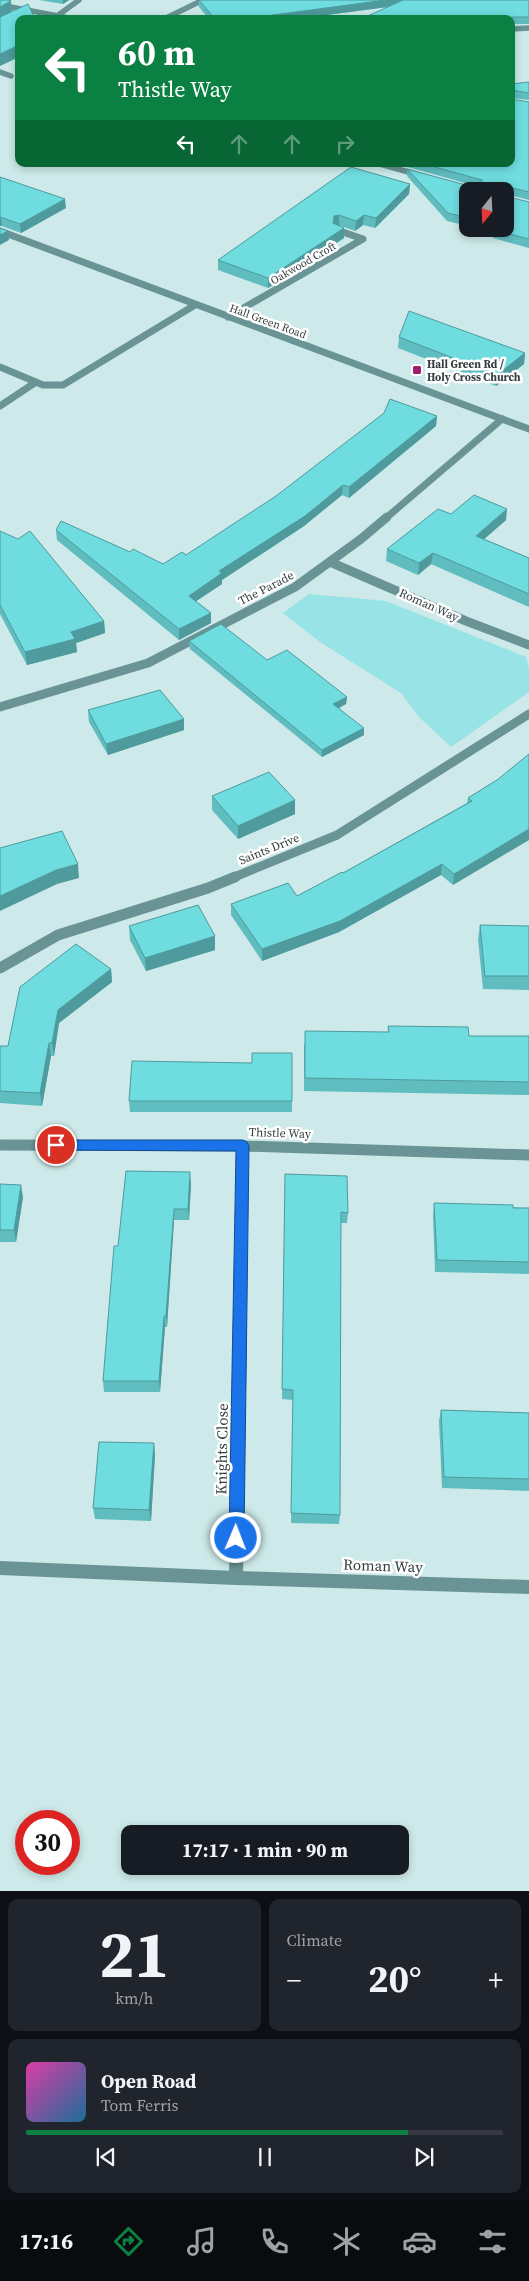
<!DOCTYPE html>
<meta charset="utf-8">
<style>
body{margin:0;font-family:"Source Serif 4",serif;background:#20242c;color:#f1f3f6;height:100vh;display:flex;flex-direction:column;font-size:19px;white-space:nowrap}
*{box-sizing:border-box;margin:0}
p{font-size:16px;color:#9ea1a6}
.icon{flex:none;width:28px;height:28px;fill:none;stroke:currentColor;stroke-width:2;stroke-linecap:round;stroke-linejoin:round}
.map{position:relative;height:1891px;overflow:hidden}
.panel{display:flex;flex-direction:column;gap:8px;padding:8px;background:#0d0f14;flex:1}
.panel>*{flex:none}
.banner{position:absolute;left:15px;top:15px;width:500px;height:152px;border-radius:10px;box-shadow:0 2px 8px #0003;background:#0b8043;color:#fff;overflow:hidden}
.needle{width:32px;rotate:198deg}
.tools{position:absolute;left:459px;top:182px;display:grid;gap:10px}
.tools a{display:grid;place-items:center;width:55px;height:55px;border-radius:10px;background:#171b24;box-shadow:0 2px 8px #0003;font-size:25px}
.speed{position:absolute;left:15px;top:1810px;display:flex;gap:10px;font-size:25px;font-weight:700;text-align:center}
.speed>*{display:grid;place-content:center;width:65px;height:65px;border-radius:50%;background:#171b24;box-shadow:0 2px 8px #0003;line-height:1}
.speed .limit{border:8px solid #d22;background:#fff;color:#111}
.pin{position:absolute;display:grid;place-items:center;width:42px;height:42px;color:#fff;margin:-21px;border:2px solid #fff;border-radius:50%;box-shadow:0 1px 5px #0007}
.me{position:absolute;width:55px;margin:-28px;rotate:1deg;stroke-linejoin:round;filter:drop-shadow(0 0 4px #0008)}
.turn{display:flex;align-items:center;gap:18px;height:105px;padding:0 20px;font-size:22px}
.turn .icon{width:65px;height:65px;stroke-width:2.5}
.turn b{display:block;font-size:35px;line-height:42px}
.lanes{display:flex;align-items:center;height:48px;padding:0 20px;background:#0003;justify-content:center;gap:25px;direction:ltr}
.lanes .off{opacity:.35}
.big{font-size:38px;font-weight:700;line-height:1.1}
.panel .card{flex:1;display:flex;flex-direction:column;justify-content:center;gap:8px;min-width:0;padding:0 18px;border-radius:10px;background:#20242c}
.panel .dial{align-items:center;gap:0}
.dial b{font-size:65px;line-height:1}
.song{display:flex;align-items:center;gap:15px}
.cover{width:60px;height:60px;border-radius:8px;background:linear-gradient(135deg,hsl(320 70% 55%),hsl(200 70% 35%))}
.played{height:5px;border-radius:2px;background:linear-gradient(90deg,#0b8043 80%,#363941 80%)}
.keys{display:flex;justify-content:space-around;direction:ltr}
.heat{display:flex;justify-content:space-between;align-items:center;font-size:28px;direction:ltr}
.panel .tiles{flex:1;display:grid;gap:8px;grid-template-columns:1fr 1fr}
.card:last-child{grid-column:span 2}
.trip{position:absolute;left:121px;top:1825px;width:288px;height:50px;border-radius:10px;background:#171b24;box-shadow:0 2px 8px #0003;font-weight:700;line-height:50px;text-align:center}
.tab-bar{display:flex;height:80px;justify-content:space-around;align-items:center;background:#090b0e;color:#9ea1a6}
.tab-bar .icon{width:35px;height:35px}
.tab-bar .on{color:#0b8043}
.tab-bar b{font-size:22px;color:#f1f3f6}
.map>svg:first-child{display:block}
</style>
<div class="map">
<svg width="529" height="1891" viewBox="0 0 529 1891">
<rect width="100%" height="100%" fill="#cde9e9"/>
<path fill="#98e3e5" d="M309 594 386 601 526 657 529 668V692L451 747 418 716 401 693 320 642 283 613Z"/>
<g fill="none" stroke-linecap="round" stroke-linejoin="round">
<path stroke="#699394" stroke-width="5.5" d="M0 72 11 76"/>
<path stroke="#699394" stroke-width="7" d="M228 317 363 239 337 230
M0 367 43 385H63L195 305
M0 406 36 382"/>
<path stroke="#699394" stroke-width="5.5" d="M0 5 74 19
M57 16 79 0
M164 19 203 0
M511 29 529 28
M380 164 419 175"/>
<path stroke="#699394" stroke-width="7" d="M386 518 502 419"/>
<path stroke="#699394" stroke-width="9" d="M330 562 466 621 529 645
M0 707 148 663 295 587 361 539 387 517
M232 878 337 835 529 714"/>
<path stroke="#699394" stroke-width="11" d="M0 968 58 935 208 888 235 877
M0 1145 243 1146 529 1155
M240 1328 243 1146"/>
<path stroke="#699394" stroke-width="14" d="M0 1568 236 1578 240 1327
M236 1578 529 1587"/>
<path stroke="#699394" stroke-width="7" d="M0 231 529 429"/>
</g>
<path fill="#5fbdc0" d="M39 0H69L63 4Z
M199 0H529V24H511V19L388 7 296 19H209L199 7Z
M529 82V100L511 98V84Z
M529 102V200L506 194 468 191V226L447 221 407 176V169L477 188 479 187 397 164H511Z
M0 177 66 208 21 233 2 226H0Z
M410 184 409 194 375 228 363 225 355 231 338 225 344 228V238L268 288 218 270V260Z
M529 202V248L493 238 494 233 477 229H505Z
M399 337 525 353 524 364 496 386 398 348Z
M437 416 436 426 349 498 342 495 304 526 222 580V584L196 601 211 613V623L179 640 57 540 56 530 130 552 163 564 186 555Z
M451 514 506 520 484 539 529 558V607L431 564 418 575 386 561 387 549Z
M0 531 104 621 105 633 76 643 77 652 27 665 0 614Z
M189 641 267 660 347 697 346 704 339 708 364 735 322 757 190 649Z
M88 710 184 719V730L108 755 89 722Z
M497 780 453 885 441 875 339 932 262 961 231 915V904L297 896 343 873 467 803 468 798Z
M212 796 295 814 238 839 212 810Z
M480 925 529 926V990L483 989 478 939Z
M129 926 215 950 146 971 130 940Z
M111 969 112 982 59 1023 54 1056H51L42 1106 0 1103V1046H8Z
M388 1026 469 1036H529V1095L304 1091V1044L388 1032Z
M292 1053V1112H130L129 1101 252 1063Z
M285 1174 348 1213 347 1223H341L340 1515 339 1524 291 1523 293 1400 282 1399Z
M0 1184 23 1197 16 1242H0Z
M191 1184 189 1220H174L167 1327H165L160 1392H104L103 1381 118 1246Z
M434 1203 529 1208V1274L435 1272 433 1216Z
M441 1410 529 1413V1491L442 1488 439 1421Z
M154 1443 155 1455 151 1521 95 1519 93 1508Z"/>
<path fill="#4e9a9c" d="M63 0H69L63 4Z
M386 0H410V4L296 19H243Z
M11 1 12 12 0 19V7Z
M19 45V57L0 66V54Z
M410 184 409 194 375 228 376 218Z
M507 187 506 194 505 195V191H501V190Z
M65 199 66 208 21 233 20 224Z
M339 215V225L334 226 333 223 334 216Z
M364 215 363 225 355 231 356 221Z
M0 217H1L2 226H0Z
M344 228V238L268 288V278Z
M8 231 9 240 0 245V235Z
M525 353 524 364 496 386 497 375Z
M437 416 436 426 349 498V487Z
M343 485 342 495 304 526 222 580V584L189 606V596L219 571Z
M507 509 506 520 474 548 476 536Z
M433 553 431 564 418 575 419 563Z
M211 613V623L179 640V629Z
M104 621 105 633 76 643 77 652 27 665 25 652 71 632Z
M347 697 346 704 333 711V704Z
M184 719V730L108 755 106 744Z
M364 728V735L322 757V750Z
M295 800V814L238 839V826Z
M529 829V840L453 885 454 874Z
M78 864 79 878 57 884 0 911V896L56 870Z
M442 864 441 875 339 932 262 961V949Z
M215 936V950L146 971 145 958Z
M111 969 112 982 59 1023 54 1056 52 1043 58 1010Z
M49 1043 51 1056 42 1106 40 1093Z
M190 1172 191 1184 189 1220 188 1209Z
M21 1185 23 1197 16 1242 14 1230Z
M174 1209V1220L167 1327 166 1316Z
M164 1316 165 1327 160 1392 159 1381Z
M154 1443 155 1455 151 1521 149 1510Z"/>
<path fill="#6fdcdf" stroke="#4e9a9c" d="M0 0H8L11 1 0 7Z
M199 0H386L243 19H215Z
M403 0H529V17H511L510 19H361Z
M28 4 35 19H19V45L0 54V17Z
M529 82V93L511 90V84Z
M511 99 529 102V192L507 187 501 190 502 191H468V218L448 213 407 169 477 188 482 186V180L424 164H511Z
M351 167 410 184 376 218 364 215 356 221 339 215 334 216 333 223 344 228 268 278 218 260Z
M0 177 65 199 20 224 0 217Z
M505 196 529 202V239L494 230 495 229H505Z
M0 228 8 231 0 235Z
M409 311 525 353 497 375 399 337Z
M390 399 437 416 349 487 343 485 305 516 219 571 222 573 189 596 211 613 179 629 56 530 61 521 130 552 133 549 163 564 182 552 186 555 276 496 384 413Z
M474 495 507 509 476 536 529 558V594L433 553 419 563 387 549 438 509 451 514Z
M0 531 18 539 30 531 104 621 71 632 75 639 25 652 0 605Z
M221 624 267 660 287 650 347 697 333 704 364 728 322 750 189 641Z
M160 690 184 719 106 744 88 710Z
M529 754V829L454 874 442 864 340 921 262 949 231 904 288 883 297 896 342 872 343 873 472 801 468 798 497 780Z
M269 772 295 800 238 826 212 796Z
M62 831 78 864 56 870 0 896V848Z
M198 905 215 936 145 958 129 926Z
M480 925 529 926V976H485Z
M76 944 111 969 58 1010 52 1043H49L40 1093 0 1091V1046H8L20 987Z
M388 1026 468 1027 469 1036H529V1082L305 1078V1031L389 1032Z
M252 1053H292V1101H129L132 1061 252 1063Z
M126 1171 190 1172 188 1209H174L166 1316H164L159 1381H103L114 1246H118Z
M285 1174 347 1176 348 1213 341 1212 340 1515 291 1513 293 1390 282 1389Z
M0 1184 21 1185 14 1230H0Z
M434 1203 513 1205V1208H529V1262L437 1260Z
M441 1410 529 1413V1479L444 1477Z
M99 1442 154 1443 149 1510 93 1508Z"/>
<path fill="#1a73e8" stroke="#114b97" d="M56 1140H243L247 1142 249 1146 244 1538 242 1544 236 1546 231 1544 229 1538 236 1151 56 1150 52 1148 50 1145 52 1141Z"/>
<rect fill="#9f1c6e" stroke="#fff" stroke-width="2" x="412" y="365" width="10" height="10" rx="2.5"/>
<g text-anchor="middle" stroke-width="5" stroke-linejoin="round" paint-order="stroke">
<g font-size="11" fill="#343e3f" stroke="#fff">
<text transform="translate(303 263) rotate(-30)" y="4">Oakwood Croft</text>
<text transform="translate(268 321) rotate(20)" y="4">Hall Green Road</text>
</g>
<g font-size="11" font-weight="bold" fill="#343e3f" stroke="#fff" text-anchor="start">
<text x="427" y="368">Hall Green Rd /<tspan x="427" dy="13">Holy Cross Church</tspan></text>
</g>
<g font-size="12" fill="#343e3f" stroke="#fff">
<text transform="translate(266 588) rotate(-27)" y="4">The Parade</text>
<text transform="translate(429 605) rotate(24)" y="4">Roman Way</text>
<text transform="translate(269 849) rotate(-22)" y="4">Saints Drive</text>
<text transform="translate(280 1133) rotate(2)" y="4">Thistle Way</text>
</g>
<g font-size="15" fill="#343e3f" stroke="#fff">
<text transform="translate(222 1449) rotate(-89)" y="5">Knights Close</text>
<text transform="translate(383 1566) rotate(2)" y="5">Roman Way</text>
</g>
</g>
</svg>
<div class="tools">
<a><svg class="needle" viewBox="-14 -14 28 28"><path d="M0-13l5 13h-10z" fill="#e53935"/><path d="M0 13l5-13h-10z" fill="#9ea1a6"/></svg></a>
</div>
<div class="speed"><div class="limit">30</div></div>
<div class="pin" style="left:56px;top:1145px;background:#d93025"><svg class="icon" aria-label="arrive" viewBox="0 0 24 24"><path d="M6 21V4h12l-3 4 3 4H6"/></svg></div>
<svg class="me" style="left:236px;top:1538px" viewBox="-20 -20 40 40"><circle r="17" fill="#1a73e8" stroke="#fff" stroke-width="3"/><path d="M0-11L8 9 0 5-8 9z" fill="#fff"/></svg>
<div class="trip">17:17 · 1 min · 90 m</div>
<div class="banner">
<div class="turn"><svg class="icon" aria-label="left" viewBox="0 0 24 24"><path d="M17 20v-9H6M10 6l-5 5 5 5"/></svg><div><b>60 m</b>Thistle Way</div></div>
<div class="lanes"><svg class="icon" aria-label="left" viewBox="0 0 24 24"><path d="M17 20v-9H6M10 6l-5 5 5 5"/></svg><svg class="icon off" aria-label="ahead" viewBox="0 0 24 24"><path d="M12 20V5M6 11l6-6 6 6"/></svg><svg class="icon off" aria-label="ahead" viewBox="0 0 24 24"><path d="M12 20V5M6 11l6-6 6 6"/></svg><svg class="icon off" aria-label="right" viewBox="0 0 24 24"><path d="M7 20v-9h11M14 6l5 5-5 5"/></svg></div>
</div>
</div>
<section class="panel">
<div class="tiles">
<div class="card dial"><b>21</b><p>km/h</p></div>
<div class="card"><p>Climate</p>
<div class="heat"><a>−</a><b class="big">20°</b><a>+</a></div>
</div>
<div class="card">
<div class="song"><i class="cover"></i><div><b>Open Road</b><p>Tom Ferris</p></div></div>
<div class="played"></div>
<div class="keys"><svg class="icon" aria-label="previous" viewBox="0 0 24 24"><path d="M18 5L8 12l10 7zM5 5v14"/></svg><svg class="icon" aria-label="pause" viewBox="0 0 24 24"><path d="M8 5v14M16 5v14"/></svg><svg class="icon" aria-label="next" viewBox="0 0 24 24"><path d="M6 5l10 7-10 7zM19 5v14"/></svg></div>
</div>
</div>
</section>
<nav class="tab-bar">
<b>17:16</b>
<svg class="icon on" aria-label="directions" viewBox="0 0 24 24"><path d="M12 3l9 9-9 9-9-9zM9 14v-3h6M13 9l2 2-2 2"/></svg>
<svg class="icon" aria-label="music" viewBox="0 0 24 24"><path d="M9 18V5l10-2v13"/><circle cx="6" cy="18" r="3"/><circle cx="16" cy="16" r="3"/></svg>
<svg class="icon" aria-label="phone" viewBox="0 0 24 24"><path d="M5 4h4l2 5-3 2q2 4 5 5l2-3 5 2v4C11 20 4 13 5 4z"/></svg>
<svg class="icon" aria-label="climate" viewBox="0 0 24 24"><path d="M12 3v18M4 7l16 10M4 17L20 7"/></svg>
<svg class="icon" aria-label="car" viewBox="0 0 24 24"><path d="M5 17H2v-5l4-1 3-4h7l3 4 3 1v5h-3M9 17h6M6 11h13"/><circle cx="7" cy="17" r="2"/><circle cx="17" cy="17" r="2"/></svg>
<svg class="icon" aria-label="filters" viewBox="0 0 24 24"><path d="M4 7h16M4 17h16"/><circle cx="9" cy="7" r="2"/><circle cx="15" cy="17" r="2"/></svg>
</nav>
